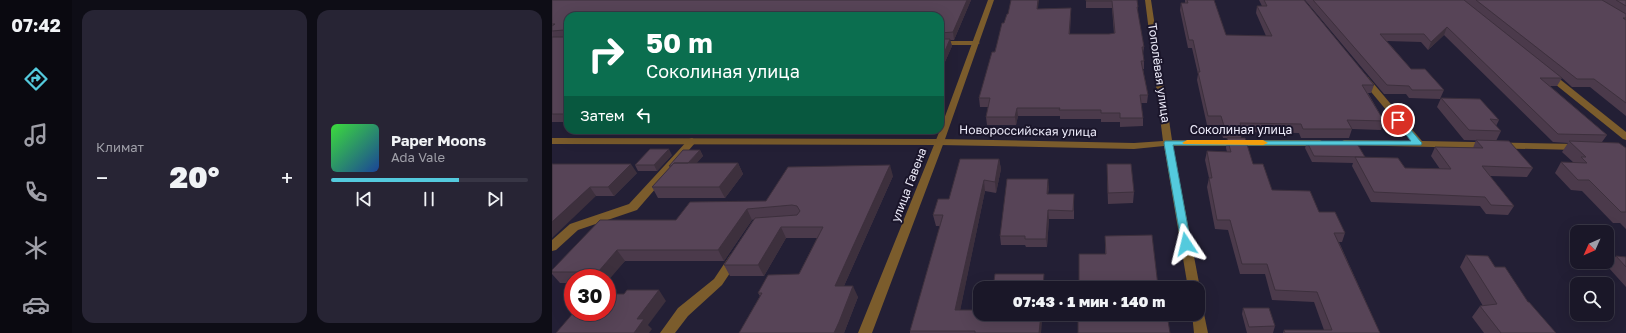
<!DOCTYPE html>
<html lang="ru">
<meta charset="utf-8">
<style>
body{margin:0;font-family:"Golos Text",sans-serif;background:#272434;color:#f1f3f6;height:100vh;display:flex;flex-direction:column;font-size:15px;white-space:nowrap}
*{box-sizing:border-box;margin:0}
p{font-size:13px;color:#9f9fa8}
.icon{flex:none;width:22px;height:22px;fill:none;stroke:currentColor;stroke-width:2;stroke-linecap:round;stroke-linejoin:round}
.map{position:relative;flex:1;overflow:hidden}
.details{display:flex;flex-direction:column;gap:10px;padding:10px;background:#0e0d16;width:480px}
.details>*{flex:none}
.guide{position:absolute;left:12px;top:12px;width:380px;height:122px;border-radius:12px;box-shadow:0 4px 16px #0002,0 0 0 1px #383645;background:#0b6e4f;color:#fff;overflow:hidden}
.needle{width:26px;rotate:225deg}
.tools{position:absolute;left:1018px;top:225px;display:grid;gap:8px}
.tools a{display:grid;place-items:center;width:44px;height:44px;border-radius:8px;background:#1a1728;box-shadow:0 4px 16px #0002,0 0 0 1px #383645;font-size:20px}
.speed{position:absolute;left:12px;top:269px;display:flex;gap:8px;font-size:20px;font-weight:700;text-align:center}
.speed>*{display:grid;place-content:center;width:52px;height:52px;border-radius:50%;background:#1a1728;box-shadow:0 4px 16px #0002,0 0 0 1px #383645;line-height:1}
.speed .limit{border:6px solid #d22;background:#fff;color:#111}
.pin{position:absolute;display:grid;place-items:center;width:34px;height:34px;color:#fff;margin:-17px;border:2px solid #fff;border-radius:50%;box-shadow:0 1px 4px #0007}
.me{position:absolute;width:44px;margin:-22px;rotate:350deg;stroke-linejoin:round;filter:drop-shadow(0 0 3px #0008)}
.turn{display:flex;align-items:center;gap:14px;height:84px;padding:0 16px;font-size:18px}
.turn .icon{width:52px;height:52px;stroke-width:2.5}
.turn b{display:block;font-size:28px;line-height:34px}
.then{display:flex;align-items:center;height:38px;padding:0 16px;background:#0003;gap:8px;font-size:15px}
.big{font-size:30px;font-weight:800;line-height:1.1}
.details .tile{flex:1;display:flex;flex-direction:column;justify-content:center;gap:6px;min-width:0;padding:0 14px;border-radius:12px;background:#272434}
.song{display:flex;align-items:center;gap:12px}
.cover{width:48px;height:48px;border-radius:6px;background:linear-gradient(135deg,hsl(120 70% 55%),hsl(220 70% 35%))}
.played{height:4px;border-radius:2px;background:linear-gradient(90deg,#54cadd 65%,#383645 65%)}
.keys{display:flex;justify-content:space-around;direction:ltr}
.heat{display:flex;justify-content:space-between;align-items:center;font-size:22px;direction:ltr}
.details .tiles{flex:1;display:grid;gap:10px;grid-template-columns:repeat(2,1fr)}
.trip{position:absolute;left:421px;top:281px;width:232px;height:40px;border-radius:12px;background:#1a1728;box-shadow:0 4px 16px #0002,0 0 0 1px #383645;font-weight:800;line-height:40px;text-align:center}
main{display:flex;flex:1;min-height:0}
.tabs{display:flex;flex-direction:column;width:72px;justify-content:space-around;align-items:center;background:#0a0910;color:#9f9fa8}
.tabs .icon{width:28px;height:28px}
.tabs .selected{color:#54cadd}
.tabs b{font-size:18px;color:#f1f3f6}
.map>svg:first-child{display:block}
</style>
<main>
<nav class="tabs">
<b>07:42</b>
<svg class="icon selected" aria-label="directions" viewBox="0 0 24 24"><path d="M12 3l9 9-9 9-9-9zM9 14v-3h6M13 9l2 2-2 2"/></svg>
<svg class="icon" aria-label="music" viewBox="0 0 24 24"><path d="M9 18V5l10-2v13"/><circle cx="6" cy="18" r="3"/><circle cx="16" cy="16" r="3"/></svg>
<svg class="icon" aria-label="phone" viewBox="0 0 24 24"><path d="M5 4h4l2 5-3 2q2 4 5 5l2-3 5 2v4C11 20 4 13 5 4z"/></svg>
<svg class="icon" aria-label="climate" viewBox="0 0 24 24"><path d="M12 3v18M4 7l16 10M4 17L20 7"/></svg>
<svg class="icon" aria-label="car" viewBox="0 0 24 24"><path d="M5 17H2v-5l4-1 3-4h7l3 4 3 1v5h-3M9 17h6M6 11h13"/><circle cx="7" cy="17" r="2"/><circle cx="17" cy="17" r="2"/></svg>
</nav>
<section class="details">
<div class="tiles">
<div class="tile"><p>Климат</p>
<div class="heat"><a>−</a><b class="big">20°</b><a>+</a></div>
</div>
<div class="tile">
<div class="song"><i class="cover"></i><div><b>Paper Moons</b><p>Ada Vale</p></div></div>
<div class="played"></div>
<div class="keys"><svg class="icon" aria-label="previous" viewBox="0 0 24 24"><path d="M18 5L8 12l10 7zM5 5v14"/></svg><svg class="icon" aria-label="pause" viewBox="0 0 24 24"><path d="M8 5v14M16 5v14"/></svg><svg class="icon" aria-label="next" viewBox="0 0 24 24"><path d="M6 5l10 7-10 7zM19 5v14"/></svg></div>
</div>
</div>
</section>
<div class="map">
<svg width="1074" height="333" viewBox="0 0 1074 333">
<rect width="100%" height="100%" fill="#231f35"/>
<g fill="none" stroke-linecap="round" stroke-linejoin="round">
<path fill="#7b5c2c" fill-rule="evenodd" d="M140 138 145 141 143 143 85 210 26 230 4 250 0 251V240L18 224 77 204 137 139Z
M182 254 186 255 188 258 170 285 136 316 123 333H108L126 308 162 279 178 255Z"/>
<path fill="#7b5c2c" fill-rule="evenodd" d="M593 0H599L620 140H768L773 143 768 146H621L648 288 646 292V288H636L612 146 582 149 387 145 0 144V138L387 139 582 143 611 141Z
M388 41H424L428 43 424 45H388Z
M993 72H999L1074 132V140L1071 139 993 76Z
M810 77H816L870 141 1026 144 1031 147 1026 150 789 145 787 143 792 140 860 141 810 81Z
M646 308 651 309 656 333H642L640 314H646Z"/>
<path fill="#7b5c2c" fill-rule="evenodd" d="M436 0H442L392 142 320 333H306L388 130Z"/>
</g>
<path fill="#4b3a4b" d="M0 0H419L402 40H398L400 46 388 73V16H16V122H0Z
M534 0H585L586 7V14L592 47 591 54 592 61V69H591L596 95 595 103H589L591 118V126L568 127V122H549V119H508V116H466L464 125H435L434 117 436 107H428L427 98 452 23 486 9 519 8 518 34H562L560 8H534Z
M633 0H662L674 35 714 36 704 13 705 6H710L707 0H752L822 85 819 93H816L832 121 829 130 800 129 797 138H749L747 133 690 132 689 138 701 164 720 190 767 212 793 233 790 242H787L828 333H731L732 330H772L762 302 720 300 713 274H688L676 230 663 229 655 187 657 178 653 160 655 151 675 152 674 148 675 138H671L668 125H655L645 80 646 74 640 48H636L628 10 629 3H633Z
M753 0H1074V116L1038 87H1020L1010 78 1005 86H998L1055 135 1050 142 1074 148V229L1068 223H1061L1030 191 1019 190 1003 173 1009 162 1022 163 1010 152 1016 143 1001 142 892 35 876 50 869 42 835 41 859 69 892 90 888 99 857 98 854 94H832Z
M889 98 947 120 944 126 949 131 944 141 912 140 885 107Z
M924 140 981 168 975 177 938 176 962 206 956 215 934 214 928 206 819 202 800 166 801 163 760 162 753 148 755 142 853 168 888 169 879 156 883 147 921 148Z
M148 150 151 156 144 163H186L191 174 173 198H106L100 187 118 167 117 166Z
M120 155 105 171H86L83 165Z
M447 159 449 169 444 193 433 191 408 310 428 314H490L489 333H358V331L388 226H384L381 215 397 199Z
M0 164 85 173 62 196H44Z
M555 164 582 192 581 203 556 204 555 175Z
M341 176 292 286 306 297 292 333H187L208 296 206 293 247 274 265 238H234L212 276H178L172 265 202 219 200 220 172 261H73L55 278H21V283H8L0 274V270L124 220Z
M497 187 496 194H522V219H497L495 247H474L473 245H449L448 236Z
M553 236 606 286 527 288 553 254Z
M914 255 943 267 1004 333H932L920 317 928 306H931L908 267Z
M1064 256 1074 257V287L1056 267Z
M691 308 723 326 721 333H695L690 314Z"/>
<path fill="#3d303d" d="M415 0H419L402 40 401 32Z
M486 0H487L485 16V9Z
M895 27 892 35 876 50 879 42Z
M398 39 400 46 388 73V63Z
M465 108 466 116 464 125 463 117Z
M117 149 120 155 105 171 102 165Z
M148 150 151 156 137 172 134 166Z
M447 159 449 169 444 193 443 182Z
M186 163 191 174 173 198 167 187Z
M79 164 85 173 62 196 56 187Z
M338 165 341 176 287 297 283 286Z
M496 179 497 187 495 202V194Z
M432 180 433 191 406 321 403 310Z
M38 187 44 196 0 238V222Z
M195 209 200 220 172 261 166 250Z
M496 210 497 219 495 247 494 239Z
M229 227 234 238 212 276 206 265Z
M65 250 73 261 55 282V278H50L46 272Z
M301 286 306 297 292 333H282Z
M107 290 114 301 96 325 100 329 97 333H82L85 319Z
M489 314H490L489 333H487Z"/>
<path fill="#574457" stroke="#3d303d" d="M0 0H415L401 32 388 33V16H16V114H0V37H12L13 36 12 30 0 31V26L3 24H0Z
M459 0H486L485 9 519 8 517 34H557L563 33 560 1H534V0H585L586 7H585L592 47H590L592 61H589L596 95H588L591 118H568V113H549V110H507L508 108H465L463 117H434L438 98H427L440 52H443L450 23H452L455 14H456Z
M635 0H662L674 35 720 36 705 6H715L712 0H752L822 85H810L832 121 795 120 800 129H751L749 124 688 123 690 129H673L669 116H656L646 72H648L641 40H637L629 3H636Z
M761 0H912L1010 78H988L1055 135 1006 134 895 27 879 42 872 34H828L859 69H873L892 90H860L857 86 835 85Z
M924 0H1050L1074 14V18H1071L1074 20V103L1042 79H1025Z
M1064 0H1074V6Z
M388 39H398L388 63Z
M889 98 928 99 947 120 938 119 949 131 917 130Z
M675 138H693L701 164H711L720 190 758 191 767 212H783L793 233H782L828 333H733L732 330H780L765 292 723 290 715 264H690L678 220H665L657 178H660L655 151 679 152Z
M924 140 957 141 981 168 930 166 962 206 939 205 933 197 822 192 803 157 846 158 853 168 899 169 883 147 931 148Z
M1017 141 1067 143 1074 148V212H1069L1037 180H1026L1009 162 1035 163 1029 157H1034Z
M755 142H804L813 157 762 156Z
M98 149H117L102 165H83Z
M131 150H148L136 163H122L119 166H117Z
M408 159H447L443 182 432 180 403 310H428V314H489L487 333H423V331H358L391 215H381L386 199H397Z
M122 163H186L167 187H100Z
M0 164H79L56 187H38L0 222Z
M555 164H579L582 192 556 193Z
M338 165 283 286H301L287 322 282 333H187L210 293H206L216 275 247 274 271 227H229L206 265H172L203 218 245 215 248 211 245 206 240 205 195 209 166 250H65L46 272H0V270L48 220H124L138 202 214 201 236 167Z
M455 179H496L495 194H522L521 211 496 210 494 239H473V236H448Z
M600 235 606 286H611V288H527V254H554L553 236Z
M914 255 936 256 943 267H953L976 302H977L1004 333H949L928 306 945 304Z
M1064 256 1074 257V267Z
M443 274H492L491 288H441Z
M75 290H107L85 319H92L82 333H4L22 312H55V294H72Z
M691 308H717L723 326 697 327Z
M526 314H615L618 333H526Z"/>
<path fill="#54cadd" stroke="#378390" d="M846 117 849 118 869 142 870 143 869 145H621L639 244 638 247H630L612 143 613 141H859L842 120Z"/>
<path fill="#f59e0b" d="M635 140H711L716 143 711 145 632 144 630 143Z"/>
<g text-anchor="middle" stroke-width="4" stroke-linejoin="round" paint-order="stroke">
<g font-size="12" fill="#edebfa" stroke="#1a152a">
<text transform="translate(607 73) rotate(82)" y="4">Тополёвая улица</text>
<text x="689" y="134">Соколиная улица</text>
<text transform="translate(476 131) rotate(1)" y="4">Новороссийская улица</text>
<text transform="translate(357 185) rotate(-69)" y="4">улица Гавена</text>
</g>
</g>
</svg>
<div class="tools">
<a><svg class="needle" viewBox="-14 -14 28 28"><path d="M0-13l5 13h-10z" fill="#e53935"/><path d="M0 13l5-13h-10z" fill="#9f9fa8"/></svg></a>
<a><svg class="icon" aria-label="search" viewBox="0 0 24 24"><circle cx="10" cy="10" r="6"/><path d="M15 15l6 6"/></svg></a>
</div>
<div class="speed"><div class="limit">30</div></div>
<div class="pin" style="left:846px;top:120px;background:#d93025"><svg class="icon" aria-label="arrive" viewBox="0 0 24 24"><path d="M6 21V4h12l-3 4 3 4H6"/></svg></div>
<svg class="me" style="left:634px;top:244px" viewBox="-20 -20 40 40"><path d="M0-17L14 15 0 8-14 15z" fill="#54cadd" stroke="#fff" stroke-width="4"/></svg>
<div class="trip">07:43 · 1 мин · 140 m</div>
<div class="guide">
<div class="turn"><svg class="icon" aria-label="right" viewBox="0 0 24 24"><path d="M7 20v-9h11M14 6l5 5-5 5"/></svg><div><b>50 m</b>Соколиная улица</div></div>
<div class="then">Затем<svg class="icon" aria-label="left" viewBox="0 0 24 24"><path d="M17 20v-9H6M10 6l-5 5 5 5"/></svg></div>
</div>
</div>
</main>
